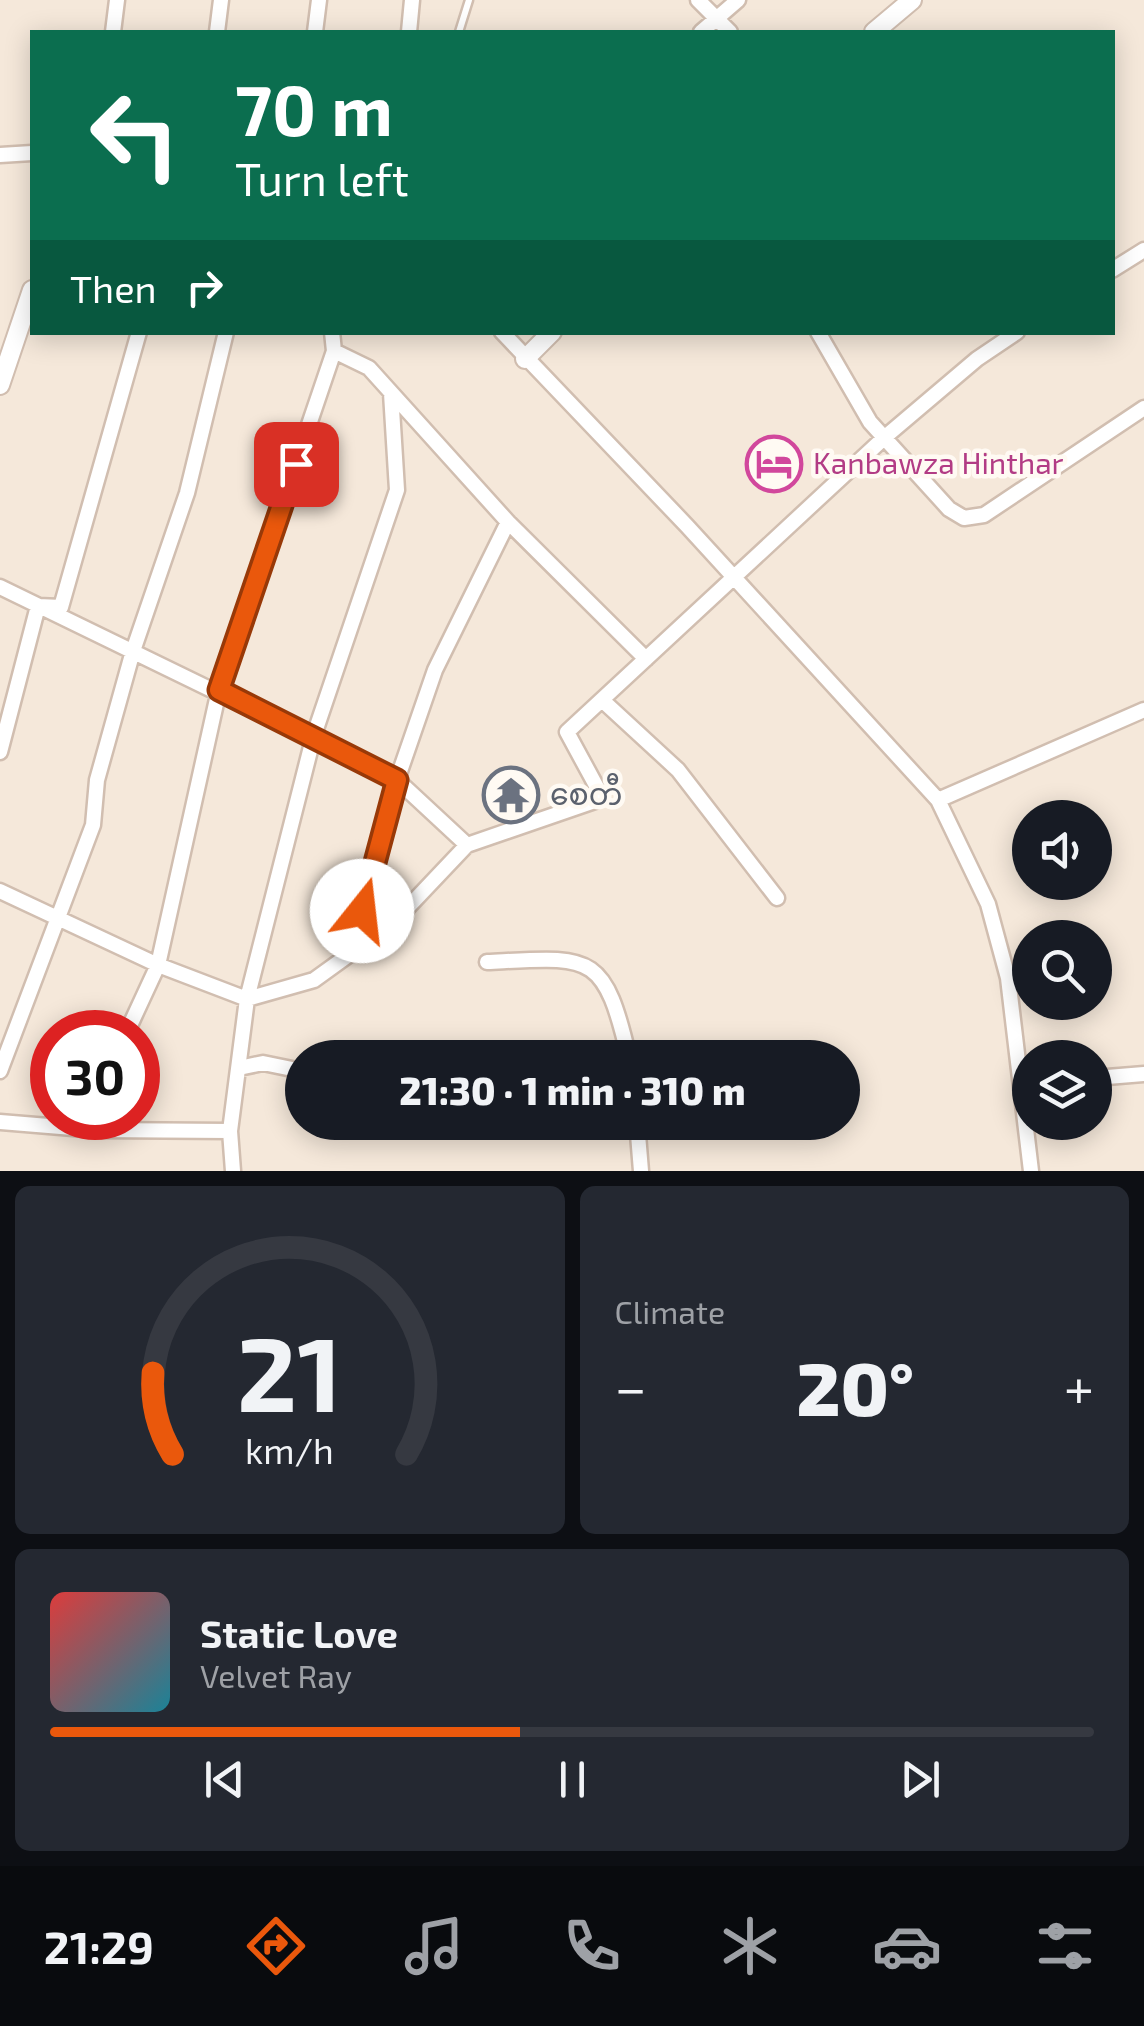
<!DOCTYPE html>
<meta charset="utf-8">
<style>
body{margin:0;font-family:"Exo 2","Noto Sans Myanmar",sans-serif;background:#242831;color:#f1f3f6;height:100vh;display:flex;flex-direction:column;font-size:38px;white-space:nowrap}
*{box-sizing:border-box;margin:0}
p{font-size:32px;color:#9ea1a6}
.icon{flex:none;width:55px;height:55px;fill:none;stroke:currentColor;stroke-width:2;stroke-linecap:round;stroke-linejoin:round}
.map{position:relative;height:1171px;overflow:hidden}
.side{display:flex;flex-direction:column;gap:15px;padding:15px;background:#0d0f14;flex:1}
.side>*{flex:none}
.guide{position:absolute;left:30px;top:30px;width:1085px;height:305px;border-radius:0px;box-shadow:0 5px 25px #0003;background:#0b6e4f;color:#fff;overflow:hidden}
.fabs{position:absolute;left:1012px;top:800px;display:grid;gap:20px}
.fabs a{display:grid;place-items:center;width:100px;height:100px;border-radius:50%;background:#171b24;box-shadow:0 5px 25px #0003;font-size:50px}
.speed{position:absolute;left:30px;top:1010px;display:flex;gap:20px;font-size:50px;font-weight:700;text-align:center}
.speed>*{display:grid;place-content:center;width:130px;height:130px;border-radius:50%;background:#171b24;box-shadow:0 5px 25px #0003;line-height:1}
.speed .limit{border:15px solid #d22;background:#fff;color:#111}
.pin{position:absolute;display:grid;place-items:center;width:85px;height:85px;color:#fff;margin:-42px;border-radius:20px;box-shadow:0 5px 15px #0006}
.me{position:absolute;width:110px;margin:-55px;rotate:16deg;stroke-linejoin:round;filter:drop-shadow(0 0 8px #0008)}
.turn{display:flex;align-items:center;gap:35px;height:210px;padding:0 40px;font-size:45px}
.turn .icon{width:130px;height:130px;stroke-width:2.5}
.turn b{display:block;font-size:70px;line-height:85px}
.then{display:flex;align-items:center;height:95px;padding:0 40px;background:#0003;gap:20px;font-size:38px}
.big{font-size:75px;font-weight:800;line-height:1.1}
.side .widget{flex:1;display:flex;flex-direction:column;justify-content:center;gap:15px;min-width:0;padding:0 35px;border-radius:15px;background:#242831}
.side .dial{align-items:center;gap:0}
.dial svg{height:260px;overflow:visible;fill:none;stroke:#363941;stroke-width:7;stroke-linecap:round;text-anchor:middle}
.dial text{fill:#f1f3f6;stroke:none}
.song{display:flex;align-items:center;gap:30px}
.cover{width:120px;height:120px;border-radius:15px;background:linear-gradient(135deg,hsl(0 70% 55%),hsl(190 70% 35%))}
.played{height:10px;border-radius:5px;background:linear-gradient(90deg,#ea580c 45%,#363941 45%)}
.keys{display:flex;justify-content:space-around;direction:ltr}
.heat{display:flex;justify-content:space-between;align-items:center;font-size:55px;direction:ltr}
.side .tiles{flex:1;display:grid;gap:15px;grid-template-columns:1fr 1fr}
.widget:last-child{grid-column:span 2}
.trip{position:absolute;left:285px;top:1040px;width:575px;height:100px;border-radius:50px;background:#171b24;box-shadow:0 5px 25px #0003;font-weight:800;line-height:100px;text-align:center}
.tabs{display:flex;height:160px;justify-content:space-around;align-items:center;background:#090b0e;color:#9ea1a6}
.tabs .icon{width:70px;height:70px}
.tabs .current{color:#ea580c}
.tabs b{font-size:45px;color:#f1f3f6}
.map>svg:first-child{display:block}
</style>
<div class="map">
<svg width="1144" height="1171" viewBox="0 0 1144 1171">
<rect width="100%" height="100%" fill="#fdf6ec"/>
<path fill="#f5e8da" fill-rule="evenodd" d="M0 0H1144V1171H0ZM32 32H1112V332H32ZM1030 818H1095V882H1030ZM1030 938H1095V1002H1030ZM52 1032H138V1118H52ZM302 1058H842V1122H302ZM1030 1058H1095V1122H1030Z"/>
<g fill="none" stroke-linecap="round" stroke-linejoin="round">
<g stroke="#d1beb0" stroke-width="11">
<path id="service" d="M459 32 469 0"/>
</g>
<g stroke="#d1beb0" stroke-width="19">
<path id="minor" d="M698 0 730 32
M113 32 117 0
M217 32 221 0
M315 32 319 0
M409 32 412 0
M701 32 738 0
M0 155 32 153
M1112 270 1144 250
M502 332 687 526 938 800 988 904 1008 978 1031 1171
M818 332 870 422 949 509 964 518 984 515 1144 408
M334 351 369 368 508 522 646 659
M0 587 397 780 467 845
M602 700 678 770 777 898
M0 752 38 606 61 607 139 332
M938 800 1144 710
M0 891 158 965 247 999 314 980 350 954 362 911 371 904 395 921 467 845 595 801 599 791 567 732 885 437 977 359 1017 332
M362 911 397 780 435 670 508 522
M487 962C591 957 604 950 629 1058
M127 1032 158 965 219 690 334 351 332 332
M239 1068 263 1063 302 1071
M0 1071 93 825 97 780 133 651 187 493 226 332
M1095 1078 1144 1074
M101 1118 97 1130 230 1131
M0 1122 97 1130
M637 1122 641 1171
M233 1171 230 1131 247 999 314 735 397 490 391 393"/>
</g>
<g stroke="#d1beb0" stroke-width="22">
<path id="tertiary" d="M874 32 912 0
M525 359 552 332
M0 385 32 290"/>
</g>
<use href="#service" stroke="#fff" stroke-width="6"/>
<use href="#minor" stroke="#fff" stroke-width="14"/>
<use href="#tertiary" stroke="#fff" stroke-width="18"/>
</g>
<g fill="none" stroke-linecap="round" stroke-linejoin="round">
<g stroke="#983908" stroke-width="25">
<path id="route" d="M296 464 219 690 397 780 362 911"/>
</g>
<use href="#route" stroke="#ea580c" stroke-width="18"/>
</g>
<defs>
<g id="hotel-ring" transform="scale(2.875)"><circle r="9.5" fill="#fffaf3" stroke="#d1479c" stroke-width="1.5"/><path d="M-6-4.5h1.5V1H6V5H4.5V3h-9V5H-6ZM-4 0a1.8 1.8 0 1 1 3.6 0ZM.5 0V-2.5h3Q6-2.5 6 0Z" fill="#d1479c"/></g>
<g id="temple-ring" transform="scale(2.875)"><circle r="9.5" fill="#fffaf3" stroke="#6b7280" stroke-width="1.5"/><path d="M0-6L5-2H3V0L6.5 2.5H4V6H1.5V3h-3V6H-4V2.5H-6.5L-3 0V-2H-5Z" fill="#6b7280"/></g>
</defs>
<g fill-rule="evenodd">
<use href="#hotel-ring" x="774" y="464"/>
<use href="#temple-ring" x="511" y="795"/>
</g>
<g text-anchor="middle" stroke-width="9" stroke-linejoin="round" paint-order="stroke">
<g font-size="30" fill="#b23c85" stroke="#fffaf3" text-anchor="start">
<text x="813" y="474">Kanbawza Hinthar</text>
</g>
<g font-size="30" fill="#5b616d" stroke="#fffaf3" text-anchor="start">
<text x="550" y="805">စေတီ</text>
</g>
</g>
</svg>
<div class="fabs">
<a><svg class="icon" aria-label="sound" viewBox="0 0 24 24"><path d="M4 9h4l5-4v14l-5-4H4zM17 9q2 3 0 6"/></svg></a>
<a><svg class="icon" aria-label="search" viewBox="0 0 24 24"><circle cx="10" cy="10" r="6"/><path d="M15 15l6 6"/></svg></a>
<a><svg class="icon" aria-label="layers" viewBox="0 0 24 24"><path d="M12 4l9 5-9 5-9-5zM3 14l9 5 9-5"/></svg></a>
</div>
<div class="speed"><div class="limit">30</div></div>
<div class="pin" style="left:296px;top:464px;background:#d93025"><svg class="icon" aria-label="arrive" viewBox="0 0 24 24"><path d="M6 21V4h12l-3 4 3 4H6"/></svg></div>
<svg class="me" style="left:362px;top:911px" viewBox="-20 -20 40 40"><circle r="19" fill="#fff"/><path d="M0-13L10 11 0 6-10 11z" fill="#ea580c"/></svg>
<div class="trip">21:30 · 1 min · 310 m</div>
<div class="guide">
<div class="turn"><svg class="icon" aria-label="left" viewBox="0 0 24 24"><path d="M17 20v-9H6M10 6l-5 5 5 5"/></svg><div><b>70 m</b>Turn left</div></div>
<div class="then">Then<svg class="icon" aria-label="right" viewBox="0 0 24 24"><path d="M7 20v-9h11M14 6l5 5-5 5"/></svg></div>
</div>
</div>
<section class="side">
<div class="tiles">
<div class="widget dial"><svg viewBox="0 0 100 80">
<path d="M14 69A42 42 0 1 1 86 69"/>
<path d="M14 69A42 42 0 0 1 8 44" stroke="#ea580c"/>
<text x="50" y="56" font-size="32" font-weight="700">21</text>
<text x="50" y="72" font-size="11">km/h</text>
</svg></div>
<div class="widget"><p>Climate</p>
<div class="heat"><a>−</a><b class="big">20°</b><a>+</a></div>
</div>
<div class="widget">
<div class="song"><i class="cover"></i><div><b>Static Love</b><p>Velvet Ray</p></div></div>
<div class="played"></div>
<div class="keys"><svg class="icon" aria-label="previous" viewBox="0 0 24 24"><path d="M18 5L8 12l10 7zM5 5v14"/></svg><svg class="icon" aria-label="pause" viewBox="0 0 24 24"><path d="M8 5v14M16 5v14"/></svg><svg class="icon" aria-label="next" viewBox="0 0 24 24"><path d="M6 5l10 7-10 7zM19 5v14"/></svg></div>
</div>
</div>
</section>
<nav class="tabs">
<b>21:29</b>
<svg class="icon current" aria-label="directions" viewBox="0 0 24 24"><path d="M12 3l9 9-9 9-9-9zM9 14v-3h6M13 9l2 2-2 2"/></svg>
<svg class="icon" aria-label="music" viewBox="0 0 24 24"><path d="M9 18V5l10-2v13"/><circle cx="6" cy="18" r="3"/><circle cx="16" cy="16" r="3"/></svg>
<svg class="icon" aria-label="phone" viewBox="0 0 24 24"><path d="M5 4h4l2 5-3 2q2 4 5 5l2-3 5 2v4C11 20 4 13 5 4z"/></svg>
<svg class="icon" aria-label="climate" viewBox="0 0 24 24"><path d="M12 3v18M4 7l16 10M4 17L20 7"/></svg>
<svg class="icon" aria-label="car" viewBox="0 0 24 24"><path d="M5 17H2v-5l4-1 3-4h7l3 4 3 1v5h-3M9 17h6M6 11h13"/><circle cx="7" cy="17" r="2"/><circle cx="17" cy="17" r="2"/></svg>
<svg class="icon" aria-label="filters" viewBox="0 0 24 24"><path d="M4 7h16M4 17h16"/><circle cx="9" cy="7" r="2"/><circle cx="15" cy="17" r="2"/></svg>
</nav>
